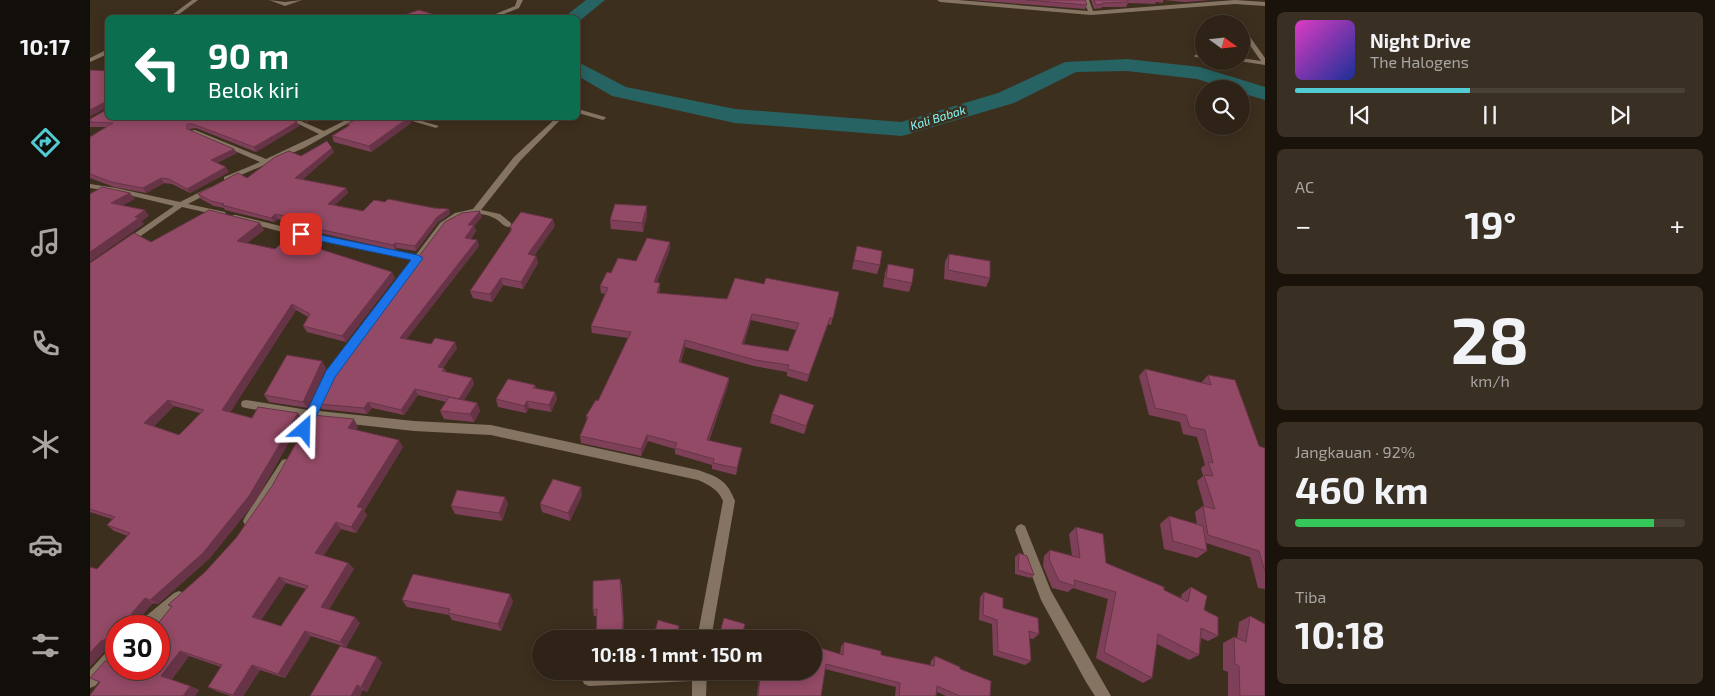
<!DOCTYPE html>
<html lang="id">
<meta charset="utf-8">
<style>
body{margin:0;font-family:"Exo 2",sans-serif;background:#3a2f23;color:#f1f3f6;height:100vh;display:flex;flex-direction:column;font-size:19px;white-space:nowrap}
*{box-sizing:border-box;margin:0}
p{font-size:16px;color:#a7a4a1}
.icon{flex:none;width:28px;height:28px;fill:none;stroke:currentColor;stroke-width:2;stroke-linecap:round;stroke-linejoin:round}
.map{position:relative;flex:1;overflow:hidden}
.drawer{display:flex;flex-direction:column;gap:12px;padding:12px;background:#19130c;width:450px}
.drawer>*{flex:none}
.guide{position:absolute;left:15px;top:15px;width:475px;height:105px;border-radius:8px;box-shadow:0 2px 12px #0003,0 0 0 1px #494035;background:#0b6e4f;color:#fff;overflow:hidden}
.needle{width:32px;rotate:105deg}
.buttons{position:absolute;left:1105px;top:15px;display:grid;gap:10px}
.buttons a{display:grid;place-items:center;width:55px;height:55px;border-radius:50%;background:#2e2316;box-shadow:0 2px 12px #0003,0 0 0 1px #494035;font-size:25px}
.speed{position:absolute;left:15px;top:615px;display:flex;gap:10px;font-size:25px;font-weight:700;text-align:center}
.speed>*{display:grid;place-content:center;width:65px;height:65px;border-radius:50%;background:#2e2316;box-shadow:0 2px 12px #0003,0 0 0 1px #494035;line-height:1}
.speed .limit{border:8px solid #d22;background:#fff;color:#111}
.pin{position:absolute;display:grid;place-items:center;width:42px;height:42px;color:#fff;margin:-21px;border-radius:10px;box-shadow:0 2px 8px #0006}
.me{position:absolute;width:55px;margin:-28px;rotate:25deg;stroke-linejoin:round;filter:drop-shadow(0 0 4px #0008)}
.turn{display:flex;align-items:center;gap:18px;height:105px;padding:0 20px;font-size:22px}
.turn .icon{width:65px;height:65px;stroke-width:2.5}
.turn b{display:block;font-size:35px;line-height:42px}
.big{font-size:38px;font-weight:700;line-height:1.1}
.drawer .widget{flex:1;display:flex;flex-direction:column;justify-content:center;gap:8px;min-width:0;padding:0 18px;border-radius:8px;background:#3a2f23}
.drawer .dial{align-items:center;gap:0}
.dial b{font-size:65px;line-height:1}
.song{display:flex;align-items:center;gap:15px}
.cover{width:60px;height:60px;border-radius:8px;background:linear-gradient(135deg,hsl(310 70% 55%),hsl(230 70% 35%))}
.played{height:5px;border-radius:2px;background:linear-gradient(90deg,#51ccd5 45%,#494035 45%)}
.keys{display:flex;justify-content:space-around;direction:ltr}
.heat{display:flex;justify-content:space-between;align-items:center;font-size:28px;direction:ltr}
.charge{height:8px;border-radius:4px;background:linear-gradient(90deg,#34c759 92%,#494035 0)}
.trip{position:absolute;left:442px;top:630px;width:290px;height:50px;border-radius:25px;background:#2e2316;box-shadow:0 2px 12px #0003,0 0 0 1px #494035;font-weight:700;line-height:50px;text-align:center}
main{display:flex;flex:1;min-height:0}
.tabs{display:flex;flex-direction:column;width:90px;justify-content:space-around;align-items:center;background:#120e09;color:#a7a4a1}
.tabs .icon{width:35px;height:35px}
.tabs .on{color:#51ccd5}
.tabs b{font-size:22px;color:#f1f3f6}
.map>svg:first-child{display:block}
</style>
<main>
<nav class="tabs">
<b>10:17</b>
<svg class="icon on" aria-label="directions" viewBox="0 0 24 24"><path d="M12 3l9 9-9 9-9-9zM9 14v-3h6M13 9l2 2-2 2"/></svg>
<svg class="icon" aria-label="music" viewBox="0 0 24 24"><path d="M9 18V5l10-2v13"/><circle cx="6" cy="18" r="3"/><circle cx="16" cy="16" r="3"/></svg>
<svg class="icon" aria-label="phone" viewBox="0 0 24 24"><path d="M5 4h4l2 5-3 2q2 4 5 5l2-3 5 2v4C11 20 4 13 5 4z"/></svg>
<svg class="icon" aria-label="climate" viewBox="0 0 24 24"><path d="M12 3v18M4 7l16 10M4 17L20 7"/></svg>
<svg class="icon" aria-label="car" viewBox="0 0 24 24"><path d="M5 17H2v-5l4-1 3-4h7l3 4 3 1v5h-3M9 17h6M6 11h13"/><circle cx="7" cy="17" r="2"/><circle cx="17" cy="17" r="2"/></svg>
<svg class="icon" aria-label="filters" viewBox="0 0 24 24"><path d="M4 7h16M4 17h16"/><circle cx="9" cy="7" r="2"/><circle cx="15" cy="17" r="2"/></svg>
</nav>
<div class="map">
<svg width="1175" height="696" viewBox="0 0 1175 696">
<rect width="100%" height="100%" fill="#3d2f1e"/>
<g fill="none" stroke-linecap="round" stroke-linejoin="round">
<path fill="#276363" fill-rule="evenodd" d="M496 0H515L488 22V18H473Z
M1037 59 1110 67 1175 87V100L1151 93V89H1138L1107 79 1037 71 986 72 924 103 812 136 645 123 522 96 488 76V62L536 87 645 109 811 122 908 93 975 62Z"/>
<path fill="#857462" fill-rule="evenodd" d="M102 0H108L84 18H78Z
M179 0 195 2 212 0 195 6Z
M427 0H433L429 8 404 18H396L425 6Z
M847 0H868L998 11 993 0H999L1003 11 1145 0 1175 2V6L1145 4 1001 15 850 2Z
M1109 31 1114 36V44L1106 33Z
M1156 37H1160L1175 58V65L1149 61H1151V58L1171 61 1155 38Z
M18 49V54L0 62V58Z
M1107 54H1114V58L1105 57 1104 56Z
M488 109 515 117 516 118 513 120 488 113Z
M196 118H204L234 131 260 118H267L214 148 137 181H134V177L170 162 99 131 105 130 176 159 229 134Z
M312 118H321L349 126 346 128Z
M466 118H472L430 161 391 210 410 214 421 223V227C413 228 411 221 404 218 387 209 371 217 356 227L244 376 229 411 324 421 401 425 608 470C628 477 637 480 645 501L621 639H607L633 501C628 489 619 485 608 480L401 435 324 431 225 420 220 430 216 432 212 430 210 427 215 418 156 408 152 407 151 404 152 401 156 400 218 410 236 371 321 260 211 237 143 219V215H146L211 231 325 256 350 223 365 213 383 209 424 157Z
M0 184 26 188 90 202 120 187 124 189 123 191 98 204 135 212 136 214 132 216 92 207 38 245 35 244 34 242 35 240 84 206 26 192 0 188Z
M196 459 200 460 202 464 200 468 163 525 159 527 155 525 153 521 155 517 192 460Z
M931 524 935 526 961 591 1021 696H1005L996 682 951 600 925 530 927 526Z
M89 591 94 593 96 598 94 603 65 626H48L50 621 84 593Z
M26 645V662L5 686 0 688V670L21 647Z
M617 671 616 696H602V681L499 686 494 684 492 679 494 674 499 672Z"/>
</g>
<path fill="#7e4058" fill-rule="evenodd" d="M882 0H995L997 5 995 9Z
M1001 0H1121L1095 2 1074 0 1072 3 1066 2 1065 4 1038 3 1036 7H1012L1011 8 1004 9Z
M18 71V118L207 122 209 126 166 152 106 128 100 129V130L147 153 127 163 139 172 100 193 82 184 74 183 56 193 24 187 0 178V137L16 127H0V119L16 110V108L0 116Z
M208 118H224L217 122Z
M269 118H319L321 123 281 152 244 142 242 136 258 126 257 124Z
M244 152 212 180 256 188 258 193 244 205 273 211 360 214 348 222 326 251 307 248 305 250 217 230 214 226 215 225 188 219 184 222 135 210 134 208 124 206 111 199 108 194 157 178 211 156Z
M557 215 553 232 521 229 520 220Z
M392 217 384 225 386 231 381 239 387 240 389 246 316 339 341 344 367 348 353 368H354L356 372 382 378 384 384 374 400 387 403 390 411 384 422 354 419 350 411 356 402 328 395 314 415 282 408 277 414 232 409 228 404Z
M170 223 174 230 157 243 185 249 213 239 212 244 305 278 256 342 217 332 213 326 218 317 206 310 140 412 162 418 212 419 165 502 119 559 68 604 63 603 25 643 20 646 7 569 38 536 24 531 17 525 22 519 0 512V263L61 242ZM84 406 110 413 89 435 64 426Z
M465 226 444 255 446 256 448 263 433 289 413 285 402 302 383 298 380 291 421 232 420 227Z
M580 242V249L567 282 570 290 569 293 637 299 674 284 749 292 741 325 738 324 717 382 697 376V372L664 366 595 347 591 362 639 378 638 385 619 441 652 448 646 475 622 469V465L585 454V449L558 441 551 456 491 443 490 436 497 420 496 416 508 401 538 338 502 333 501 326 515 294 511 293 510 286 521 273 546 261ZM661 320 706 330 698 351 654 344Z
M767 246 790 265 787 274 762 269Z
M859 254 900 278 896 287 854 279 855 262Z
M798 264 822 283 819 292 793 287 795 273Z
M236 368 218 408 179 402 174 395Z
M1055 369 1111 383 1118 375 1169 446 1175 448V589L1168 588 1160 557 1116 543 1117 551 1107 558 1074 549 1070 524 1079 516 1107 524 1105 512 1113 506H1114L1107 481 1113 476 1111 468 1115 465 1107 437 1093 434 1090 422 1059 415 1049 376Z
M445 385 446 388 465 392 467 399 461 412 439 408 436 413 408 407 406 399Z
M724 405 721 413 714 434 680 423 682 414Z
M268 427 266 430 313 447 274 511 277 515 266 533 251 529 233 556 258 563 264 569 239 609 270 623 256 647 221 636 195 678 170 670 153 696H141L126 691 118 687 131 667 99 656 81 680 100 686 109 690 105 696H0L10 682 0 678 26 669H69L81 607 78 605 115 572ZM196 583 216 589 191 626 171 620Z
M492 495 480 521 452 512 450 504Z
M415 497 418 504 412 521 365 514 361 506Z
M986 527 1016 563 1091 598 1092 594 1101 587 1128 636 1118 641 1111 638 1109 655 1099 660 1067 644 1062 678 1053 683 1006 658 1018 599 983 588 978 592 962 588 953 566 954 556 960 550 982 556 979 534Z
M929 553 944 575 941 578 925 574V557Z
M530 579 532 586 534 625 507 616H504L503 610Z
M894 592 913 608 949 634 943 639 939 638 941 661 935 665 903 655 902 624 889 620 890 597Z
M312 600 423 601 411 631 362 620 359 615 317 607Z
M1160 616 1175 696H1138V672L1133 670V643L1144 637 1147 638 1149 622Z
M754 642 791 655 840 666 841 661 845 656 870 669 900 696H856L847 692 846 696H805L806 687 735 669 731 696H667L670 671H687L706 676 707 671H724L750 654 751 647Z
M287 657 292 663 277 692 273 690 220 696Z"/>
<path fill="#673447" d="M15 102 18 107 0 116V110Z
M215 118H224L217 122Z
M318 118H319L321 123 281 152 279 146Z
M207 122 209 126 166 152 164 147Z
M242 148 244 152 208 183 205 178Z
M144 149 147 153 124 164 121 160Z
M136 167 139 172 100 193 97 189Z
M71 178 74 183 56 193 53 188Z
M256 188 258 193 241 209 238 204Z
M40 193 45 199 26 209 21 203Z
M557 206V215L553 232 552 223Z
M359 209 360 214 348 222 326 251 325 246 347 217Z
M55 210 59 216 52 221 54 224 0 262V252Z
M390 211 392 217 384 225 386 231 377 244 375 238 378 225Z
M185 214 188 219 184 222 181 218Z
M463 219 465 226 440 262 438 254Z
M170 223 174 230 151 247 147 241Z
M210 233 213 239 211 248 208 242Z
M387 240 389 246 313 344 310 338Z
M580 242V249L564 289V282Z
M305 243 307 248 305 250 303 245Z
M446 256 448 263 433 289 431 282Z
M302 272 305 278 256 342 252 336Z
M411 278 413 285 402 302 400 294Z
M570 283V290L567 300V293Z
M202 304 206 310 138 416 132 410Z
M662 314 661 320 652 350V344Z
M740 318 738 324 717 382 719 375Z
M595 340V347L589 368V362Z
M365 342 367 348 350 373 348 367Z
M232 361 236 368 218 408 213 402Z
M382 378 384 384 371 405 368 399Z
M639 378 638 385 616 447 617 440Z
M325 389 328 395 314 415 311 410Z
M465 392 467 399 461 412 459 405Z
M78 400 84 406 61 429 54 423Z
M437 401 439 408 436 413 434 406Z
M278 402 282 408 277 414 274 408Z
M387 403 390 411 384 422 380 414Z
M208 413 212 419 165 502 119 559 68 604 60 600Z
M264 419 268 427 262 435 258 428Z
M557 435 558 441 551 456V449Z
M309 440 313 447 274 511 277 515 266 533 261 527 267 507Z
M491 487 492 495 480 521 478 513Z
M415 497 418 504 412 521 409 513Z
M246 522 251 529 231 560 225 553Z
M258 563 264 569 237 612 231 607Z
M189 577 196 583 169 623 162 617Z
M530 579 534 625V639H532Z
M420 594 423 601 411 631 408 624Z
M55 598 63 603 43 626H31Z
M265 617 270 623 256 647 250 642Z
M589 626V632L588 639H586Z
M215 631 221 636 195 678 188 674Z
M26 632V644L25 643 20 646 0 667V653L11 641Z
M90 651 99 656 81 681 71 676Z
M287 657 292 663 277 692 271 687Z
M162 665 170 670 153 696H145L143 695Z
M267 685 273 690 270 696H261Z
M100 686 109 690 105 696H93Z"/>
<path fill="#934a66" stroke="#673447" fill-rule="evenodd" d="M936 0H995L997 5Z
M1004 0H1038V2L1012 3 1013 4 1006 5Z
M329 10 352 17 305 18Z
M0 70 18 71V118H198L207 122 164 147 103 124H97V129L144 149 121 160 136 167 97 189 79 179 71 178 53 188 21 182 0 174V137L23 123 0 122V119L16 110 15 102 0 110Z
M269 118H318L279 146 242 136 260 125 257 124Z
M237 141 242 148 205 178 256 188 238 204 273 211 284 200 295 202 298 199 344 208 359 209 347 217 325 246 305 243 303 245 214 226 219 221 185 214 181 218 132 205 134 204 121 201 108 194 148 173 157 178 185 157 199 151 211 156Z
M12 187 40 193 21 203 55 210 45 217 49 218 0 252V194Z
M525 204 557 206 552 223 520 220Z
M119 210 170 223 147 241 185 249 204 232 210 233 208 242 302 272 252 336 213 326 220 314 202 304 132 410 162 418 168 407 208 413 159 496 113 553 60 600 55 598 31 626H26V632L19 641 17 639 11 641 0 653V567L7 569 40 533 17 525 25 517 0 509V263L44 233 61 242ZM78 400 114 410 89 435 54 423Z
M390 211 378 225H384L375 238 387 240 310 338 341 344 345 338 365 342 348 367 354 368 352 371 382 378 369 399 325 389 311 410 278 402 274 408 228 404 242 371 355 222 372 213Z
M431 212 463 219 438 254 446 256 431 282 411 278 400 294 380 291 422 229 420 227Z
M557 238 580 242 564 282 570 283 567 293 637 299 645 278 674 284 676 278 749 292 743 318H740L719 375 698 369 699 365 665 360 595 340 589 362 639 378 617 440 652 448 647 468 623 463 624 459 585 448 587 443 557 435 551 449 490 436 498 417 496 416 506 400 508 401 541 332 501 326 518 288 510 286 517 272 521 273 528 258 546 261ZM662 314 709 323 698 351 652 344Z
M767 246 792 251 790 265 764 260Z
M859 254 900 261V278L858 270Z
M798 264 824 269 822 283 796 278Z
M197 355 232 361 213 402 174 395Z
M1055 369 1121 385 1118 375 1145 380 1169 446 1175 448V572L1169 551 1118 535 1113 506 1125 509 1114 475 1123 476 1118 462 1123 463 1115 430 1100 427 1096 415 1065 408Z
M418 379 445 385 443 388 465 392 459 405 437 401 434 406 406 399Z
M690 394 724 405 716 426 682 414Z
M359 397 387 403 380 414 350 411Z
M222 415 264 419 258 428 309 440 267 507 273 508 261 527 246 522 225 553 258 563 231 607 265 617 250 642 215 631 188 674 162 665 143 695 118 687 132 665 90 651 71 676 100 686 93 696H0V695L10 682 0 678 15 661 26 664V669H69V626H66L82 606 78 605 115 572 146 538 182 486ZM189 577 218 586 191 626 162 617Z
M463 479 491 487 478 513 450 504Z
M367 490 415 497 409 513 361 506Z
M1079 516 1113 526 1117 551 1083 541Z
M986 527 1013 534 1016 563 1074 587V590L1098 602 1101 587 1117 596 1114 610 1128 617V636L1111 628 1109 655 1068 634 1062 678 1014 652 1026 592 984 580 985 586 969 581 959 559 960 550 990 558Z
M929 553 937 556 944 575 928 570Z
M323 574 420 594 408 624 358 613 360 609 312 600Z
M530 579 533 619 532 639H506L507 609 503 610V581Z
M894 592 913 598V608L948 618 949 634 939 631 941 661 908 651 907 620 893 615Z
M1160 616 1175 624V696H1150L1149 666 1145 664 1144 637 1156 642Z
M634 618 655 624 651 639H628Z
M568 620 589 626 586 639H563Z
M754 642 791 651V655L844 666 845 656 870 667V669L901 681 900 696H870L847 686 846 696H809L810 683 736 664 731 696H668L671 671H687L707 676 708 671H724V646L753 655Z
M250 646 287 657 271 687 267 685 261 696H220Z"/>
<path fill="#1a73e8" stroke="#114b97" d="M211 231 328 255 333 258 245 377 218 434 214 435 208 430 236 371 321 260 207 236 206 234Z"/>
<g text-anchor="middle" stroke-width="5" stroke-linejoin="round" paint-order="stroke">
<g font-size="12" font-style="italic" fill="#86fafa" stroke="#3d2f1e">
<text transform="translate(848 118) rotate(-17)" y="4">Kali Babak</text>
</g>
</g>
</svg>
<div class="buttons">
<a><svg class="needle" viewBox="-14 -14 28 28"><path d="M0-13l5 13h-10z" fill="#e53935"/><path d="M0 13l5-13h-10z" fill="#a7a4a1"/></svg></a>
<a><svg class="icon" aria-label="search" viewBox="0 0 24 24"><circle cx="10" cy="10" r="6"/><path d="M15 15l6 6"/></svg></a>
</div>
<div class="speed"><div class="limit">30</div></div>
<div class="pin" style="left:211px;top:234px;background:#d93025"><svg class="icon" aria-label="arrive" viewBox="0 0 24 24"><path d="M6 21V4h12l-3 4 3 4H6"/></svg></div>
<svg class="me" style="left:214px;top:430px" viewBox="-20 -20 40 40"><path d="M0-17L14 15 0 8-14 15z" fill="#1a73e8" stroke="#fff" stroke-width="4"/></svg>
<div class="trip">10:18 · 1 mnt · 150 m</div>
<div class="guide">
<div class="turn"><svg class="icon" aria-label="left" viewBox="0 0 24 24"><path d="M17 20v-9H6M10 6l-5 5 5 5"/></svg><div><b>90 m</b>Belok kiri</div></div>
</div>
</div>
<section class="drawer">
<div class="widget">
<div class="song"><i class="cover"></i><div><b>Night Drive</b><p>The Halogens</p></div></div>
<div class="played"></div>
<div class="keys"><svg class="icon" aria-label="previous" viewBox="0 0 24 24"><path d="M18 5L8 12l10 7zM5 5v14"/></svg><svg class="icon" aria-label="pause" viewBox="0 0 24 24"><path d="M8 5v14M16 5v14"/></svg><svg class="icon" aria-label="next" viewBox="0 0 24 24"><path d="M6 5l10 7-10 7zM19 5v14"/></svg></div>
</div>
<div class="widget"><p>AC</p>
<div class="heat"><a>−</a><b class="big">19°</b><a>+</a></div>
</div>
<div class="widget dial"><b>28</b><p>km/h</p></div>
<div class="widget"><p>Jangkauan · 92%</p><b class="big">460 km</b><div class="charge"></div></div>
<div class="widget"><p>Tiba</p><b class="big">10:18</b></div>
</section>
</main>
